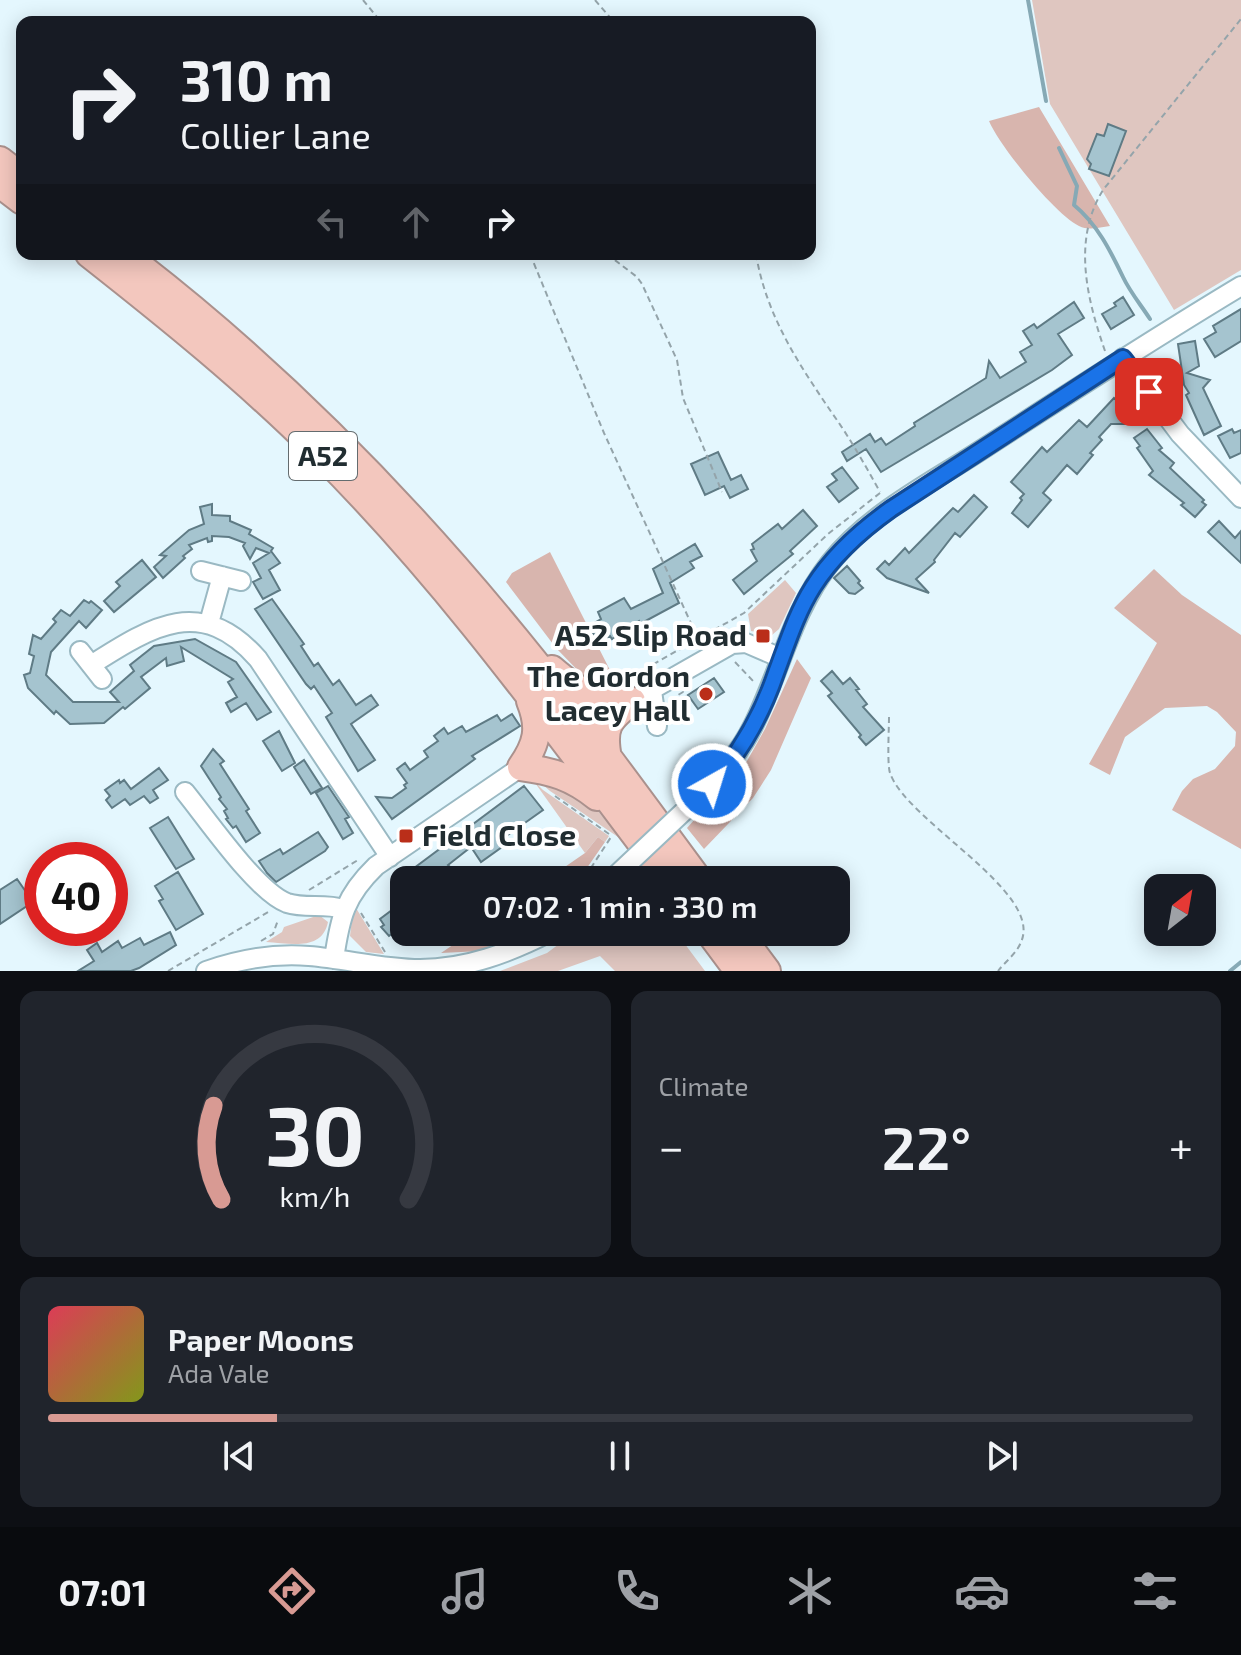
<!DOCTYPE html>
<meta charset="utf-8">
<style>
body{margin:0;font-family:"Exo 2",sans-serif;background:#20242c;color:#f1f3f6;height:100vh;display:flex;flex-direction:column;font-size:30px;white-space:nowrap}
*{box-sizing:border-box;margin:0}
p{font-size:26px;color:#9ea1a6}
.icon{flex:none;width:44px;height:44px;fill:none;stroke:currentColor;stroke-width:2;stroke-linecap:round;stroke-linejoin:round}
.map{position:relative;height:971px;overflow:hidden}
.panel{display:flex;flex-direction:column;gap:20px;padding:20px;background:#0d0f14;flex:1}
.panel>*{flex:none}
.banner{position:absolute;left:16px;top:16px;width:800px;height:244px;border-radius:16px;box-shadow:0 4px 20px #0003;background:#171b24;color:#f1f3f6;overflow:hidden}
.needle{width:52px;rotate:31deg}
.controls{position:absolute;left:1144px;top:874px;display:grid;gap:16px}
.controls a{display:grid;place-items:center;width:72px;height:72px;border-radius:16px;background:#171b24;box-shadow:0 4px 20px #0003;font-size:40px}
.speed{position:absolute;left:24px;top:842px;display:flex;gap:16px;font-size:40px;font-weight:700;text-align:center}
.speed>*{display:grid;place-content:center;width:104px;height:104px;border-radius:50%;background:#171b24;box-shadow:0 4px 20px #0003;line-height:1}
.speed .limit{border:12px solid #d22;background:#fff;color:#111}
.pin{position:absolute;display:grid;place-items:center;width:68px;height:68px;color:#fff;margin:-34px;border-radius:16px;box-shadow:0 4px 12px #0006}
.me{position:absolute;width:88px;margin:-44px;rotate:39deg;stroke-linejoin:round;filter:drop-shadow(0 0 6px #0008)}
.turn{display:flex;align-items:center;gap:28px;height:168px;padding:0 32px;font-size:36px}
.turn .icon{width:104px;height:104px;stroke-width:2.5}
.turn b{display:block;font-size:56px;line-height:68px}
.lanes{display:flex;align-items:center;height:76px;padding:0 32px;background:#0003;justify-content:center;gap:40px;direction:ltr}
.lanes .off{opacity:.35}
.big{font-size:60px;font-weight:600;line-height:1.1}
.panel .tile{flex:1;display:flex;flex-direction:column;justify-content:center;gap:12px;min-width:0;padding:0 28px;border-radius:16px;background:#20242c}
.panel .dial{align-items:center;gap:0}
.dial svg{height:208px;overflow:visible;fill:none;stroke:#363941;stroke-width:7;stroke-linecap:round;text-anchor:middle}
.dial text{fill:#f1f3f6;stroke:none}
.song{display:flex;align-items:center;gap:24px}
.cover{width:96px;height:96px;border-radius:12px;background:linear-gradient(135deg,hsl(350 70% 55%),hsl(70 70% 35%))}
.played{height:8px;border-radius:4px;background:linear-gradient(90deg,#d89a93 20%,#363941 20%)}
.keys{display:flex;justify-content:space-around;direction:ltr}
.heat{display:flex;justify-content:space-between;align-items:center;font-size:44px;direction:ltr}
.panel .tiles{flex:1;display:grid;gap:20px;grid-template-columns:1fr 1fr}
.tile:last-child{grid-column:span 2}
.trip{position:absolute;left:390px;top:866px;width:460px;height:80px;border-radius:16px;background:#171b24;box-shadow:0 4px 20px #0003;font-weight:600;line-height:80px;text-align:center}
.menu{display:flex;height:128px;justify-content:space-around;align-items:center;background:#090b0e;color:#9ea1a6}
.menu .icon{width:56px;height:56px}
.menu .on{color:#d89a93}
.menu b{font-size:36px;color:#f1f3f6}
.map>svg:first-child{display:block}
</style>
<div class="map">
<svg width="1241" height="971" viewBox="0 0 1241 971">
<rect width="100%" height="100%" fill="#e4f7fe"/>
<path fill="#dfc6c0" d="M1032 0H1241V270L1174 310 1050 104Z
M785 580 796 593 779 629 772 635 751 631 748 614Z
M535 778 589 800 621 839 550 791Z
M533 780 543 790 609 836 605 842 598 837 585 853Z
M356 908 384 954 366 952 350 936 352 918Z
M319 915 328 922C322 952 289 943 266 942L282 932 284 927Z
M575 932H676L705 971H615L600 956 558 971H500L547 953Z"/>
<path fill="#d8b5ae" d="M1039 107 1110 226C1100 227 1089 231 1079 226 1055 214 1000 147 989 121Z
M550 552 615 680 603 684 590 683 556 648 506 582 512 573Z
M1154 569 1182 595 1241 635V849L1172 810 1182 791 1193 779 1215 769 1235 746 1236 732 1217 712 1207 706 1165 708 1125 737 1110 775 1089 764 1157 643 1114 608Z
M797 659 811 678 771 770 753 798 704 849 687 828 747 761 765 729Z
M598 837 605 842 582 875 587 880H546L585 853Z
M472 932H527L481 951 441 953Z"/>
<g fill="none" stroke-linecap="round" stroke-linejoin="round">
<path stroke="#86a9b5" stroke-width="4" d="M1028 0 1046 101
M1059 148 1077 186 1074 205C1097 224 1110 250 1123 277 1130 292 1141 305 1150 319
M1230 971 1241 962"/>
</g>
<path fill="#a5c4cf" stroke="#5f7b85" stroke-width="2" d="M1108 124 1126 131 1109 176 1089 169 1091 164 1087 159 1097 134 1104 136Z
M1123 297 1134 315 1111 329 1102 314 1116 306 1114 303Z
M1074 302 1084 318 1058 334 1072 355 1052 370 881 472 866 449 847 461 842 452 870 434 875 442 881 438 886 445 915 426 914 423 986 378 989 361 1000 378 1026 362 1020 352 1032 345 1023 331 1034 324 1037 328Z
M1241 309V341L1215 357 1204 339 1216 332 1213 326Z
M1195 341 1199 366 1187 373 1210 380 1203 388 1221 426 1204 435 1186 395 1189 393 1184 385 1178 344Z
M1114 398 1125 408V424H1111L1099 437 1102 440 1090 453 1093 455 1077 474 1067 465 1043 493 1051 500 1028 527 1012 513 1022 500 1020 498 1024 494 1011 482 1042 447 1047 452 1079 420 1087 427Z
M1147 429 1162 448 1159 450 1174 463 1170 468 1204 500 1202 502 1206 505 1195 517 1181 505 1184 503 1149 475 1153 471 1137 448 1140 446 1134 438Z
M1232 429 1234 433 1241 430V453L1230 458 1218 436Z
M718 452 731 480 741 475 748 489 730 498 724 486 705 495 691 464Z
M842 467 858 488 839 502 827 487 837 480 832 474Z
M974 495 987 507 960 537 955 533 934 560 935 562 916 579 929 593 887 578 877 569 885 561 889 565 905 548 909 553 953 508 958 512Z
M212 504V515L230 516V521L251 530 249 534 273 548 271 551 280 563 269 570 280 590 263 599 253 582 261 578 253 563 269 553 256 548 250 559 243 546 245 543 229 537 212 536V541L208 542 207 538 189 545 192 549 183 556 185 558 163 578 154 567 166 556 160 555 189 530 204 524 200 507Z
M803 510 817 526 790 551 793 554 744 594 733 580 757 561 751 550 754 549 752 544 778 524 782 529Z
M1219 521 1235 538 1241 531V563L1208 532Z
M695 544 702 556 690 562 694 568 670 583 679 603 640 624 639 621 612 639 610 636 599 643 589 626 601 619 598 612 624 598 631 609 663 593 653 569Z
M142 560 156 577 114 612 104 601 120 586 116 582Z
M847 566 860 581 858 583 863 588 855 594 849 593 834 578Z
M272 599 304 644 301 646 314 666 318 663 333 685 339 680 356 705 371 695 378 705 351 724 375 760 358 771 326 717 332 713 314 686 311 689 306 684 255 609Z
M84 600 89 603 91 601 102 610 86 628 79 621 51 652 46 675 73 702H119L110 692 134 671 130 665 154 646 195 639 236 662 271 712 257 720 246 703 231 712 226 703 237 697 228 682 233 679 181 647 184 661 167 666 166 658 141 677 150 688 125 709 123 707 104 723 70 724 56 711 54 714 28 688 24 675 30 673 34 656 29 654 33 635 41 639 56 622 53 619 61 610 70 616Z
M832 671 843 684 850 678 859 689 856 690 867 704 863 707 884 730 866 745 859 737 861 735 828 696 832 693 821 681Z
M714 678 724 692 698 709 688 695Z
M512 714 520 726 472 756 475 759 392 819 376 797 392 798 406 788 404 785 407 783 397 769 405 763 410 770 428 757 424 751 438 741 434 736 444 728 448 734 462 726 466 732 497 715 501 721Z
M279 731 295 763 282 771 263 741Z
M213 749 224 761 220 764 249 809 246 811 260 833 246 842 236 826 233 828 226 819 228 818 224 811 227 809 219 799 221 797 201 766Z
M304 760 322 788 311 794 294 767Z
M159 768 168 780 153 790 158 798 150 803 144 796 130 805 125 799 112 808 106 800 110 796 105 790 119 780 120 783 124 780 131 789Z
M328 786 349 817 345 819 353 833 343 839 316 793Z
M524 786 543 810 498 842 502 847 481 862 471 847 448 865 451 868 446 873 452 880H398Z
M168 817 194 859 176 869 150 828Z
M318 832 328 847 325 851 276 882 267 873 259 861 280 849 283 854Z
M178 872 203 914 176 930 159 901 163 899 155 886Z
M17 879 33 902 0 924V890Z
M396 907 404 921 399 924 401 927 389 936 381 927 384 925 380 919Z
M170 932 176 945 139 968 131 971H78L94 961 87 950 97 943 102 952 118 941 122 948 140 938 144 945Z"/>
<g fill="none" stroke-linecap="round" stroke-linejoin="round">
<g stroke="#9ab9c3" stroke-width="22">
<path id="minor" d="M1123 358 1180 434 1241 498
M201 571 241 581
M209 623 222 576
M80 651 102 679
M91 665C151 627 201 594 258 659L390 857
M652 691 657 726
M632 701 732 644 746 643 781 658
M185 792C207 819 257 892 287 903 305 909 325 903 343 909
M698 798C719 776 739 754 753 726 780 672 792 611 830 563 867 516 925 486 975 454 1063 397 1151 340 1241 286
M334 959C340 917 345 896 376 866L521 767
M206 971C240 959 273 953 309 956 346 959 383 969 420 969 466 969 509 953 550 932"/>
</g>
<g stroke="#aa918d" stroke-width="30">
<path id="highway" d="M0 160 22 177
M0 184 22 201
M89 254C169 317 247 380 319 452 450 582 558 734 669 880
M124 254C270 365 400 497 516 639 580 717 639 799 699 880
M552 669C581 694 593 700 632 701
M530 701C541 728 537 744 521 767 552 771 572 777 597 797
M608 758C602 727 608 720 632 701
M709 932 738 971
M738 932 767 971"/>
</g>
<path stroke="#94a4aa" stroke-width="2" stroke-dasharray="6 4" stroke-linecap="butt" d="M363 0 381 22
M595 0 614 22
M530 254 604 433 700 643
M607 254 637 277 642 284 677 360 683 398 722 492
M756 254C766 315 798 363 832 413 850 438 865 465 880 492
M1105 351C1087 299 1072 240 1103 190L1241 19
M735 662 755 683
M627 679 744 613 828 534 880 493
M670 700 683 692 689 702
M889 717C889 729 887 764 890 773 907 822 1044 892 1021 942 1017 953 1005 962 998 971
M555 796 609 834
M598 873 590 877 587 874 611 837
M309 890 358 860
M361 913 385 952
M261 941 273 934 278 920
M168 971 270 911"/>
<use href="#minor" stroke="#fff" stroke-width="18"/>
<use href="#highway" stroke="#f3c7be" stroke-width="26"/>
<g stroke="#9ab9c3" stroke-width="22" stroke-linecap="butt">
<path id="minor-bridge" d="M611 880 698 798"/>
</g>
<use href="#minor-bridge" stroke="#fff" stroke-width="18"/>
</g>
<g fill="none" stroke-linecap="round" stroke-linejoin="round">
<g stroke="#114b97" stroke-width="20">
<path id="route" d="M712 784C741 752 762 714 776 673 787 644 796 614 813 587 833 555 860 531 891 509L1123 358 1149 392"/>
</g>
<use href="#route" stroke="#1a73e8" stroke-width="14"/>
</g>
<g fill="#ba2e19" stroke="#fff" stroke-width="3">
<rect x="755" y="628" width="16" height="16" rx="4"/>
<circle cx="706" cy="694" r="8"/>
<rect x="398" y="828" width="16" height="16" rx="4"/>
</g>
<g text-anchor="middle" stroke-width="8" stroke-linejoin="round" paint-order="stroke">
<rect fill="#fff" stroke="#646c6f" stroke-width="2" x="289" y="432" width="68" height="48" rx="6"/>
<g font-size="28" font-weight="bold" fill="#212d31">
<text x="323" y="466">A52</text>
</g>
<g font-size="30" font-weight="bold" fill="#212d31" stroke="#fff" text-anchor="end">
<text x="747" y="646">A52 Slip Road</text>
<text x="690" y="687">The Gordon<tspan x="690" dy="34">Lacey Hall</tspan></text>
<text x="422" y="846" text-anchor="start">Field Close</text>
</g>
</g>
</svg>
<div class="controls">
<a><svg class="needle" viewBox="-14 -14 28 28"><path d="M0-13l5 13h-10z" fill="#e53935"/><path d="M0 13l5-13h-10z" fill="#9ea1a6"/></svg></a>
</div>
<div class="speed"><div class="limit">40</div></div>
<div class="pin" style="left:1149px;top:392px;background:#d93025"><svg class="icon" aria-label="arrive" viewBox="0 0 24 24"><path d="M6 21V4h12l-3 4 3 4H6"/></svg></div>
<svg class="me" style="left:712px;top:784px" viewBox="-20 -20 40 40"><circle r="17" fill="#1a73e8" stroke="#fff" stroke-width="3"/><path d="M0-11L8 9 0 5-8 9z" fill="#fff"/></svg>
<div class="trip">07:02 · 1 min · 330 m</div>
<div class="banner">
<div class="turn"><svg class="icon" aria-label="right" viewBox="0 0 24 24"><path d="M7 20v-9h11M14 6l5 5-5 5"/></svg><div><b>310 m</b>Collier Lane</div></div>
<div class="lanes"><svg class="icon off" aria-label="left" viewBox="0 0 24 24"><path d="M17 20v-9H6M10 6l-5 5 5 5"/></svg><svg class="icon off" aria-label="ahead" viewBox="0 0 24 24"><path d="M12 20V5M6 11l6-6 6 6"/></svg><svg class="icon" aria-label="right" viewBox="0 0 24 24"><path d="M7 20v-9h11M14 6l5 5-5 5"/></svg></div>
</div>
</div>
<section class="panel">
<div class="tiles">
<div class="tile dial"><svg viewBox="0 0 100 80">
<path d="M14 69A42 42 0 1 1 86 69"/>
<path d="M14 69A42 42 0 0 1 11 33" stroke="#d89a93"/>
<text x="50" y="56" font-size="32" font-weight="700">30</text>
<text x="50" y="72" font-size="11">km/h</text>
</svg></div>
<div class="tile"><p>Climate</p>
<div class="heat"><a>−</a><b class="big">22°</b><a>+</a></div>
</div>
<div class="tile">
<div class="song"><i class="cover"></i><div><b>Paper Moons</b><p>Ada Vale</p></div></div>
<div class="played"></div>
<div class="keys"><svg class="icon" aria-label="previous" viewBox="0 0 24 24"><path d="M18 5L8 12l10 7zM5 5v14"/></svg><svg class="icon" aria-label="pause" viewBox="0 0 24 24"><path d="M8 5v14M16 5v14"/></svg><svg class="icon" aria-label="next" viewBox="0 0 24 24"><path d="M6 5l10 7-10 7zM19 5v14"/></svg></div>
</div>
</div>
</section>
<nav class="menu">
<b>07:01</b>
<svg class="icon on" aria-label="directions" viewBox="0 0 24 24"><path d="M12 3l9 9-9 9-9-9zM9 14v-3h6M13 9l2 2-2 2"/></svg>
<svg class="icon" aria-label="music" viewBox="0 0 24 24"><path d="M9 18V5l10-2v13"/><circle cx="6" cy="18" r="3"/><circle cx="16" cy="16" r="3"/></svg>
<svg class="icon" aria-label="phone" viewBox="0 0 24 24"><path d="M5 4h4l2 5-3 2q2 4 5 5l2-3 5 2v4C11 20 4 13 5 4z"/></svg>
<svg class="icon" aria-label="climate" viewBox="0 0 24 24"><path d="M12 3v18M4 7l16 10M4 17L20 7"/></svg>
<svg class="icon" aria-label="car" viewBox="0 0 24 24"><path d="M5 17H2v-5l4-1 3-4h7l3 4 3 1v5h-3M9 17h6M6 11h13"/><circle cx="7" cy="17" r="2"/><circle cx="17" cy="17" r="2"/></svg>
<svg class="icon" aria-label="filters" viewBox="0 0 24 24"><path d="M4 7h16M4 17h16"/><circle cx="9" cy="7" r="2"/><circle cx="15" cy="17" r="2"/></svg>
</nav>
